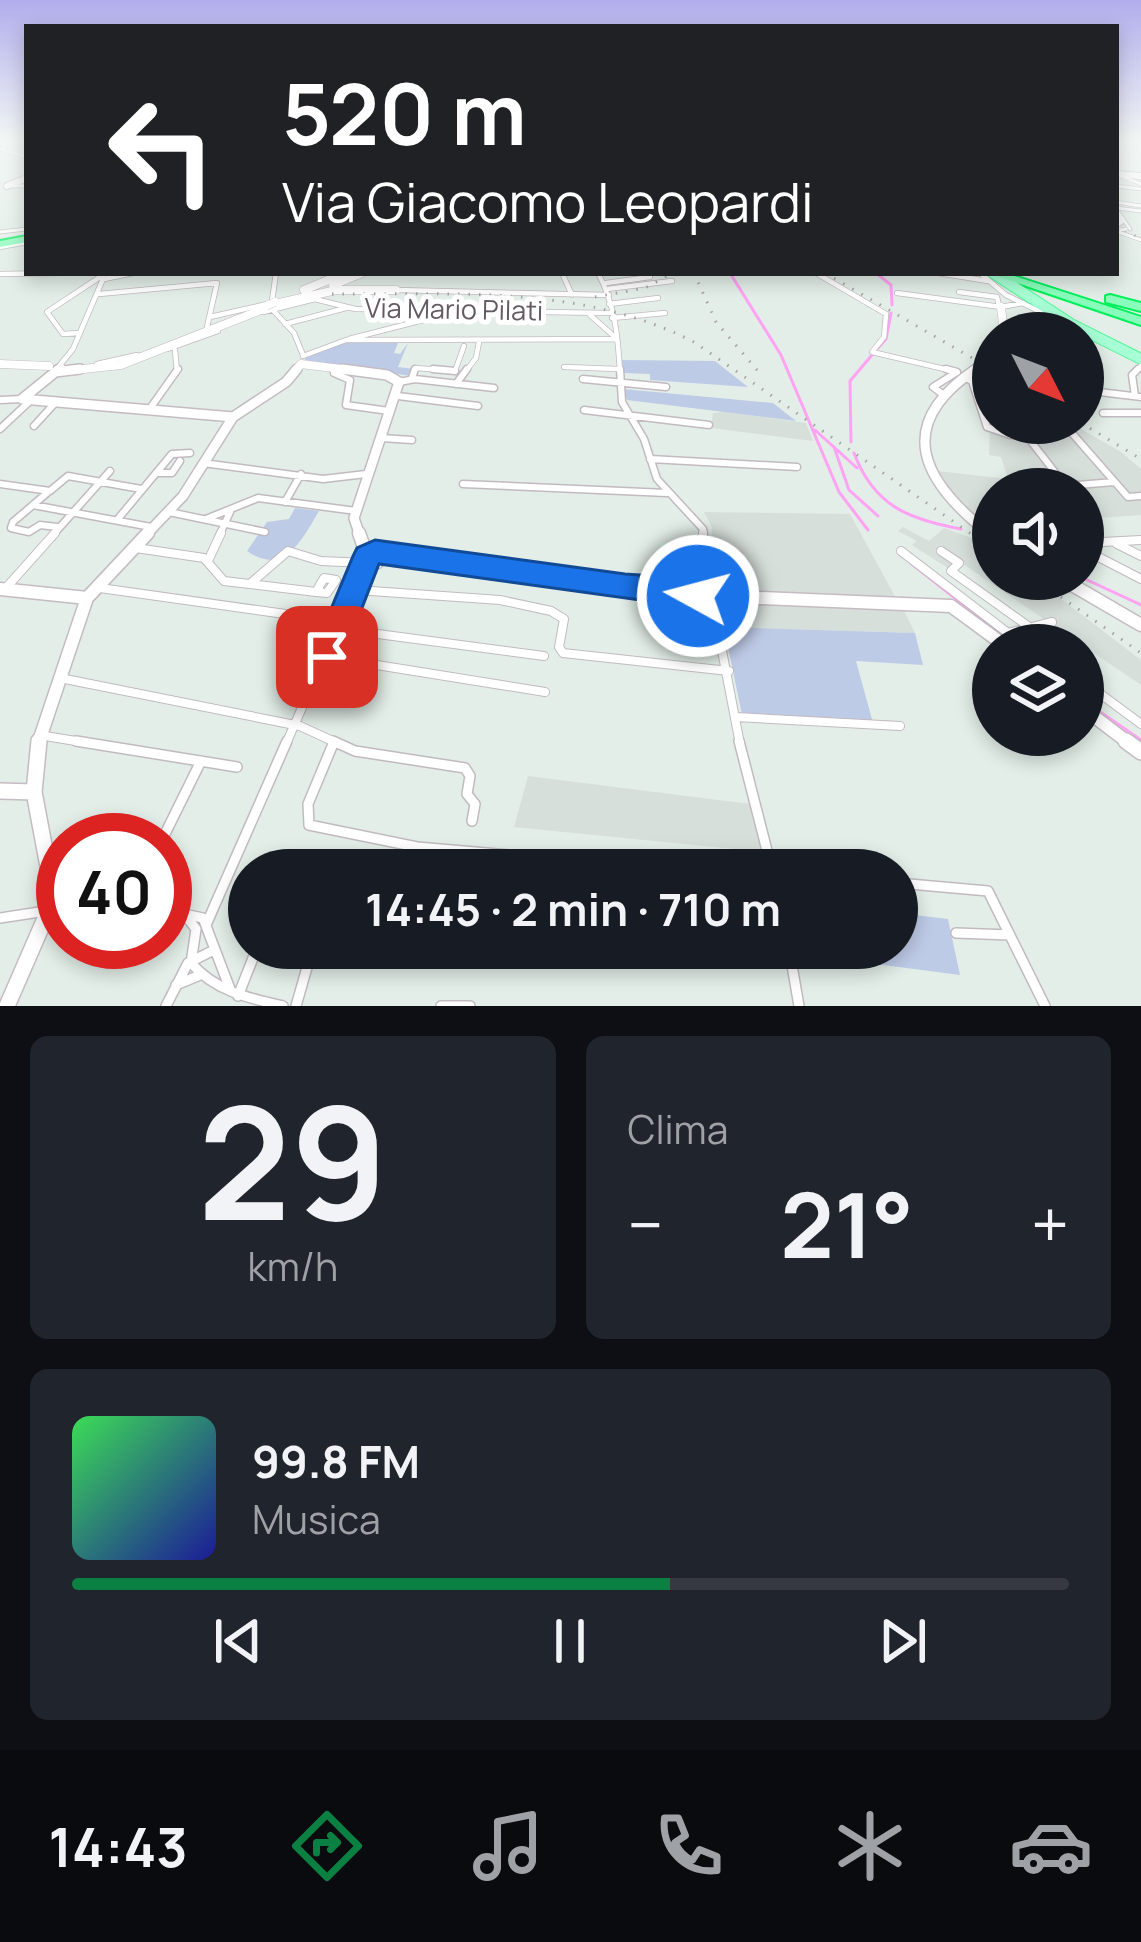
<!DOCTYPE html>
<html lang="it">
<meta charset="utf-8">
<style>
body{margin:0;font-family:Manrope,sans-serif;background:#20242c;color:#f1f3f6;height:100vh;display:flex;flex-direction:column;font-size:45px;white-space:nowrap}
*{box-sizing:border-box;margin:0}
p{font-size:39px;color:#9ea1a6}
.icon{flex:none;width:66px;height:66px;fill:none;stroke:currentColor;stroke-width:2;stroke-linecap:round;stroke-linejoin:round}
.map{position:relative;height:1006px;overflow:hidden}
.drawer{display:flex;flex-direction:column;gap:30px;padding:30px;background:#0d0f14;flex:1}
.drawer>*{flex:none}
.hud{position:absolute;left:24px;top:24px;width:1095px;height:252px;border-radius:0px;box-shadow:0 6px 18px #0003;background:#202124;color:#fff;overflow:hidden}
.needle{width:78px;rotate:132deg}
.fabs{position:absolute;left:972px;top:312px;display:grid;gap:24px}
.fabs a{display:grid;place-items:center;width:132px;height:132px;border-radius:50%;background:#171b24;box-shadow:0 6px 18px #0003;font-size:60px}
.speed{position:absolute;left:36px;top:813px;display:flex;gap:24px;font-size:60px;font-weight:700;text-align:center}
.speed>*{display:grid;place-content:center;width:156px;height:156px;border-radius:50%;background:#171b24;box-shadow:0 6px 18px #0003;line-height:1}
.speed .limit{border:18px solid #d22;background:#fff;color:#111}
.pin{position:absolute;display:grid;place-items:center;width:102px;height:102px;color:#fff;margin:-51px;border-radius:24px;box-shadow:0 6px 18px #0006}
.me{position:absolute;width:132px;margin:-66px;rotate:277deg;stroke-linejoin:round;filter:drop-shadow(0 0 9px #0008)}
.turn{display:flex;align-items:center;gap:42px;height:252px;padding:0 60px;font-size:54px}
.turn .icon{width:156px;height:156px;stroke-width:2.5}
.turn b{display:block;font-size:84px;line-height:102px}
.big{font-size:90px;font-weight:700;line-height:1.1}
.drawer .card{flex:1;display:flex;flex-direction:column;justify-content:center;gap:18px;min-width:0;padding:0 42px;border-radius:18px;background:#20242c}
.drawer .dial{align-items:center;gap:0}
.dial b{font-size:156px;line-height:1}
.song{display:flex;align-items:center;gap:36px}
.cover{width:144px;height:144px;border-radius:18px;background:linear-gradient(135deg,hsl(130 70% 55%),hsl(240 70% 35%))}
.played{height:12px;border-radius:6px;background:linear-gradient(90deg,#0b8043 60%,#363941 60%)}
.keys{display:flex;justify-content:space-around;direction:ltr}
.heat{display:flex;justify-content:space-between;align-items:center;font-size:66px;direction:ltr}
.drawer .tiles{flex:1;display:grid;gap:30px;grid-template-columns:1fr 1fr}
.card:last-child{grid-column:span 2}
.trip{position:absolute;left:228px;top:849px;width:690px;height:120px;border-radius:60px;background:#171b24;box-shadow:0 6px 18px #0003;font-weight:700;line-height:120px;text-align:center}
.tab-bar{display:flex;height:192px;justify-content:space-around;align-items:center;background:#090b0e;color:#9ea1a6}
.tab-bar .icon{width:84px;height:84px}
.tab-bar .current{color:#0b8043}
.tab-bar b{font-size:54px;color:#f1f3f6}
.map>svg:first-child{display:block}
</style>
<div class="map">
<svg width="1141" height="1006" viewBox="0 0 1141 1006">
<rect width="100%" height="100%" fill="#e3eee8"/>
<path fill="#d7ffe9" d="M660 543 700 546 694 590 663 587Z"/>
<path fill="#d7dfdb" d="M983 410H993V423L1076 426 1121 452 1141 469V515L1083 519V489H993V535L939 483 937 471 1008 479 1001 457 989 455 990 425Z
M724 412 806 423 813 441 711 428 713 413Z
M704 512 850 514 897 600 716 589 714 571 749 572 745 555 711 552 712 527Z
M903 527 929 541 944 528 980 541 993 550V579L1039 582 1141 660V685L963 564 954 572 912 545 917 541 898 531Z
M718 597 902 607 915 633 724 627Z
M528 776 750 804 764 852 514 827Z"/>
<path fill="#becbe7" d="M344 341 398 343 394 353 400 354 408 343 398 367 414 369 411 376 305 360 307 355Z
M621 360 715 361 748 387 650 380V374L624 373Z
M623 389 773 403 796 421 627 400Z
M295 508 319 511C301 542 283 576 247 551L267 522 289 519Z
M724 627 915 633 923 665 856 661 873 723 742 715Z
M897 913 948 919 960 975 868 963 865 948H897Z"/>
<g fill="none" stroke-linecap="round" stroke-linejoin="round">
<path stroke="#ffa2f3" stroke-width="3" d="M730 273 781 355 839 492 868 530
M876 273 891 285 892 305
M878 348 886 339 891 313
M815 430 857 468
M851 442 850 381 872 355
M834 447 849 490 878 516
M854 453C874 506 908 519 961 529
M912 564 1014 645
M1083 578 1141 605
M1083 700 1141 740"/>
<g stroke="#c2bac0" stroke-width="4.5">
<path id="street-far4" d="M2 145 10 140
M0 149 27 157
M1119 175 1141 184
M13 186H27
M1116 186 1141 189
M1116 202 1141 206
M1116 208 1141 211
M1116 209 1130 229
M1116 231 1141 240
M0 232 27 229
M21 243 27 242"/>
</g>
<g stroke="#c2bac0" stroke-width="6">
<path id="street-far3" d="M0 247 27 242
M276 273 271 308 294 333 303 355
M562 273 572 295
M598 273C615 304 618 337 620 372
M816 273 886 314 884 337 872 352 957 372
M938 273 988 281
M980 273 1006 295 1053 318
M0 274 61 273
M104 279 133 273
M606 283 650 277
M607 289 672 281
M396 290 609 295
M959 292 997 297 999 306
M897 293 1001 307 1023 303
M99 294 217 283 207 327
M609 304 658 298
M263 312 315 299 355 309 610 313
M590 315 616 338
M210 317 267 304
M612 318 665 313
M1047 319 1078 333
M285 324 346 308
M79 333 63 334 47 312 106 273
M1083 337 1089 372
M349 339 431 318 486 311
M168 349 218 331
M175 350 177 372
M303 356 346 340 616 339
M97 364 137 355
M60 365 73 349 103 279
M564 367 618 369
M455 371 464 346
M414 372 416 368 455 371
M465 372 476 358 479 342
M1135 372 1141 366"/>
</g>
<g stroke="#c2bac0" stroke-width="9">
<path id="street-far2" d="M337 369 334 373 350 380 346 405 389 411
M433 369 455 371
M620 369 622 402 644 439 657 479 703 529 704 536
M1088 369 1092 391
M412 378 415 369
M966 378 972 381 987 427 1010 435 1071 432 1128 497 1141 496
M583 379 666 387
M399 382 415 379 494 388
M456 384 467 369
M1083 390 1141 397
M941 393 933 387 957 372 946 369
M398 396 478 406
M1135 396 1132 375 1138 369
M0 400 22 399
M151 407 178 369
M584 410 709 425
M1103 413H1141
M34 426 55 403
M0 429 31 400
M1026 435 1068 489
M381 438 412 440
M650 459 797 467
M203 463 323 479 366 474
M156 473H172L180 461
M0 484 50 491 68 476 141 489
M463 484 667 493
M1066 486 1114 482
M285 502 301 474
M33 505 151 527
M1083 507 1089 515
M169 512 265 532
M206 519 258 498 356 511
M117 520 172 454 190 453
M13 522 11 528 29 532 40 525 57 527
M13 522 47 493
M52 536 110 471
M219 536 230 512"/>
</g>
<g stroke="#c2bac0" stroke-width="10">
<path id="street-far1" d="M1083 543 1141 540
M1117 544 1141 556
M136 548 204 558 224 581 316 592
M1083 549 1141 579
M901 551 1008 633 1052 622
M941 551 959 563 951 571 1028 626
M208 561 221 533
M705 572 710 589
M324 578 336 580 327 593 316 592Z
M251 583 288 551 321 561 367 563
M100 588 342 622
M699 588 703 533
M5 589 55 533
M357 590 500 600 551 611 564 619 559 647 563 653 729 671
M700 598 712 620
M712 599 740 744
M340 629 544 656
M1016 631 1034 645
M327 657 545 692
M60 678 300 726 339 744
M1083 681 1141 724
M736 717 900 726
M39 735 94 744
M286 744 367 560"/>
</g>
<g stroke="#c2bac0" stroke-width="12">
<path id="street" d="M76 741 237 767
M333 741 355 751 465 768 470 776 467 794 475 804 472 821
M739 741 772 870
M333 744 308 804 309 825 417 847 533 857
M162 840 201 761
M898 883 988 891 1045 1006
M165 910 203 918 230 989
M185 915 196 929 191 963C215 991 248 998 283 1006
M0 918 46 911
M206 925 287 741
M956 933 1010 935
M789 948 799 1006
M176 985 200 975
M238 996 257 948
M166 1006 188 963 212 951
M296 1006 308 964
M441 1006H470"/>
</g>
<g stroke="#c5bbc2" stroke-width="8">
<path id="secondary-far4" d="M1116 174 1141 176
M7 186 27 178
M1116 215 1121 221 1117 224"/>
</g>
<g stroke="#c5bbc2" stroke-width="9">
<path id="secondary-far3" d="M333 285 362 273
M304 290 345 273
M275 304 336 290H396
M1001 307 1004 333
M0 364 49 366
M55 372 121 365 266 308
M56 372 61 368
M294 372 301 364 366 372
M971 372 976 369"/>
</g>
<g stroke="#c5bbc2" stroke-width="12">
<path id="secondary-far2" d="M342 369 387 375 399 382 354 518 360 536
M976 369C891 426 923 483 992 536
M55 372 80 369
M22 399 233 417
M22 399 59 369
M145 536 183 496 233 417 286 382 297 369"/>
</g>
<g stroke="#c5bbc2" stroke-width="15">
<path id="secondary-far1" d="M359 533 367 556
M988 533 993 537
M368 557a6 6 0 1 1 12 0a6 6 0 1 1-12 0Z
M381 554 625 587 697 591
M1062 579 1141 625
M698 594a7 7 0 1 1 14 0a7 7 0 1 1-14 0Z
M0 589 87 598
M713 596 951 606 1004 645
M1083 708 1130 744
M38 744 87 598 148 533"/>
</g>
<g stroke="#c5bbc2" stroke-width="18">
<path id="secondary" d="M1126 741 1141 752
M0 791 34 792
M7 1006 54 898 34 792 39 741"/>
</g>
<g stroke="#53f796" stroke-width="12">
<path id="primary" d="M993 273 1071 324 1141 359"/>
</g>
<g stroke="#00f15b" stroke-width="4">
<path id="highway" d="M27 236V242L0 247V241Z
M988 273H1005L1141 317V325Z
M1110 295 1141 303V311L1106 302V296Z"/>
</g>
<use href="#street-far4" stroke="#fff" stroke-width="3"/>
<use href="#street-far3" stroke="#fff" stroke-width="4.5"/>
<use href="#street-far2" stroke="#fff" stroke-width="6"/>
<use href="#street-far1" stroke="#fff" stroke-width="8"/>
<use href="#street" stroke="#fff" stroke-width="9"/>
<use href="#secondary-far4" stroke="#fff" stroke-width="6"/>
<use href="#secondary-far3" stroke="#fff" stroke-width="8"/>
<use href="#secondary-far2" stroke="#fff" stroke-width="9"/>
<use href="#secondary-far1" stroke="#fff" stroke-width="12"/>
<use href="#secondary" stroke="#fff" stroke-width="15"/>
<use href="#primary" stroke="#a7ffd5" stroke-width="10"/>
<use href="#highway" fill="#89ffbc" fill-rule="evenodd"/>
<path stroke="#a6a3a5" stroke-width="3" stroke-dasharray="1.5 9" stroke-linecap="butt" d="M1116 225 1141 239
M694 273 716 322 763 377
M825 273 993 370
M332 294C455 295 581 284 694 342L993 549
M595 297 645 288 673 273
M1081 423 1141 459
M1035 579 1141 653"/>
<g stroke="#c2bac0" stroke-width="4.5" stroke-linecap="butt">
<path id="street-bridge" d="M1121 230 1126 229"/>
</g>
<g stroke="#c5bbc2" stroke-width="9" stroke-linecap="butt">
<path id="secondary-bridge" d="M266 306 275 302
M976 369 993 360"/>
</g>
<use href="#street-bridge" stroke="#fff" stroke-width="3"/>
<use href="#secondary-bridge" stroke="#fff" stroke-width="8"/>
</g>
<linearGradient id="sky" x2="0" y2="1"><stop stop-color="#b1adec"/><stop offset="0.5" stop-color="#f2f7f5"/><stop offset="1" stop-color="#f2f7f5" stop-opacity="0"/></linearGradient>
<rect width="1141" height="281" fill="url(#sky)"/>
<path fill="#1a73e8" stroke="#114b97" stroke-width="3" d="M375 540 625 574 697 579 708 582 713 596 708 605 698 608 379 564 339 667 327 672 315 667 311 657 353 556 357 548Z"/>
<g text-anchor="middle" stroke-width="10" stroke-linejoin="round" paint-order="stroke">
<g font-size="27" fill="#645b62" stroke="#fff">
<text transform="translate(454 310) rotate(1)" y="9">Via Mario Pilati</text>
</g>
</g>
</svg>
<div class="fabs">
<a><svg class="needle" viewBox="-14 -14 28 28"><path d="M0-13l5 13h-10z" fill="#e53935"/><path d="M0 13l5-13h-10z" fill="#9ea1a6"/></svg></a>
<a><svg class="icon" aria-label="sound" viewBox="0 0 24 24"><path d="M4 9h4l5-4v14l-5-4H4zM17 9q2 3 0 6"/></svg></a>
<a><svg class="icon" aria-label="layers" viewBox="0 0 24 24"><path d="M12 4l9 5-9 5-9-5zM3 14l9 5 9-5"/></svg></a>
</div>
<div class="speed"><div class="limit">40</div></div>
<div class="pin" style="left:327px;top:657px;background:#d93025"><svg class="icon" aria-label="arrive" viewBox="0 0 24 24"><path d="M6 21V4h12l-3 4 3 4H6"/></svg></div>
<svg class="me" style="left:698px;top:596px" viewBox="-20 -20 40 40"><circle r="17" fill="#1a73e8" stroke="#fff" stroke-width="3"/><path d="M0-11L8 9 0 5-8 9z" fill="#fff"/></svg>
<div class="trip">14:45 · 2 min · 710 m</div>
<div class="hud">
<div class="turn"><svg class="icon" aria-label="left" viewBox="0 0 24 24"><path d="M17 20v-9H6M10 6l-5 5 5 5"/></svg><div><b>520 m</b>Via Giacomo Leopardi</div></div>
</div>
</div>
<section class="drawer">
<div class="tiles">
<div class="card dial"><b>29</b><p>km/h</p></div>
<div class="card"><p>Clima</p>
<div class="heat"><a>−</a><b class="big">21°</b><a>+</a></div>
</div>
<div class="card">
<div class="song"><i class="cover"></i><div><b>99.8 FM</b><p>Musica</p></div></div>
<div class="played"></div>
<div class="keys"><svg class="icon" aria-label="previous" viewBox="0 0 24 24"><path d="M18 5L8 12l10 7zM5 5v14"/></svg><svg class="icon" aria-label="pause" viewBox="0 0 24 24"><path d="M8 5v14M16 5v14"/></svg><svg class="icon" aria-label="next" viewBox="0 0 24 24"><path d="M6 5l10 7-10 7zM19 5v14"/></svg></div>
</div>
</div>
</section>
<nav class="tab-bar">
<b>14:43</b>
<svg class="icon current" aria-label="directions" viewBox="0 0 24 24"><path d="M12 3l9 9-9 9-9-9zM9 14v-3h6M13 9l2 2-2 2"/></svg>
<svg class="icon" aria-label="music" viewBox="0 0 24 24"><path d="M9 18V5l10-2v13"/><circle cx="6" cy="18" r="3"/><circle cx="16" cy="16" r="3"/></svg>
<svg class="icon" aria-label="phone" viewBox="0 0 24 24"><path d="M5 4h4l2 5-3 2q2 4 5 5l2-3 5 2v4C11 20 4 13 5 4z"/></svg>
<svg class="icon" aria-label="climate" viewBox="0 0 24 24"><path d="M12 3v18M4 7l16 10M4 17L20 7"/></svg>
<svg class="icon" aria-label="car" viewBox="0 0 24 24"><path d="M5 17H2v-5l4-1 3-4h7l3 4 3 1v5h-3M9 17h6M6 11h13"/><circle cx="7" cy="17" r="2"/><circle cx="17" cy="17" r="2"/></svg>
</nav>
